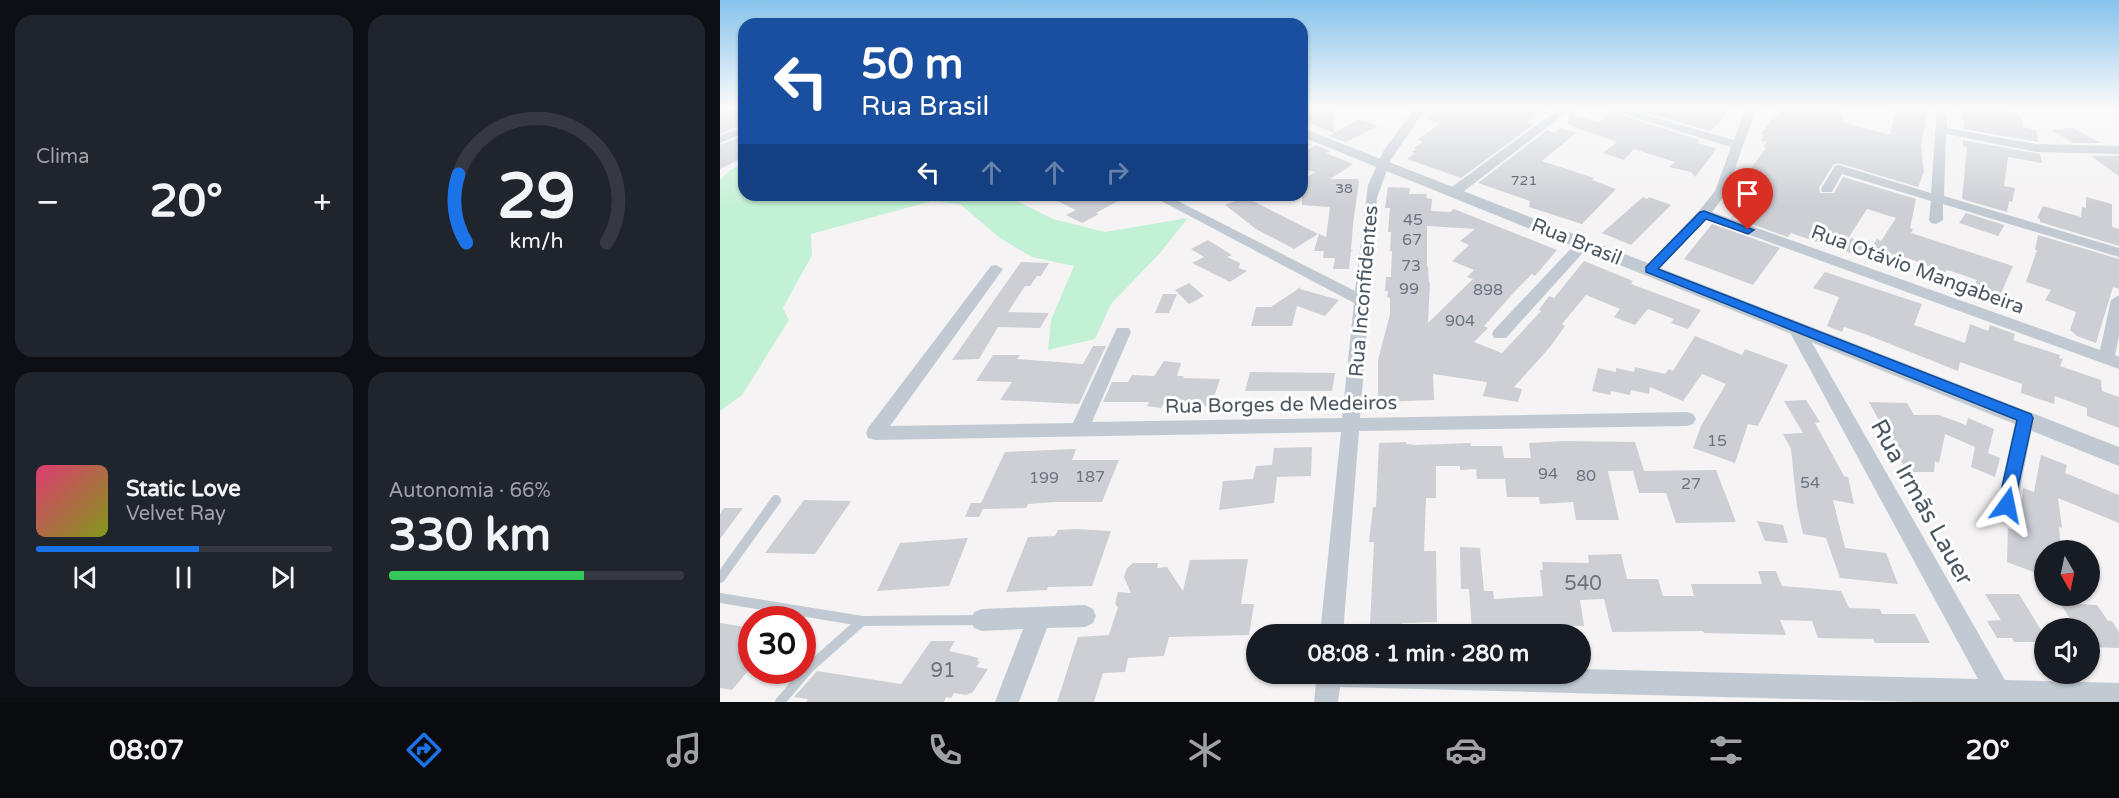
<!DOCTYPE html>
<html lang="pt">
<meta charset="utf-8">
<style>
body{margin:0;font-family:"Varela Round",sans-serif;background:#20242c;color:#f1f3f6;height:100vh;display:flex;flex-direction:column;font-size:22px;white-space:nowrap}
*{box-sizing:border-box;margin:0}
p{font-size:20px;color:#9ea1a6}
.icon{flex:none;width:33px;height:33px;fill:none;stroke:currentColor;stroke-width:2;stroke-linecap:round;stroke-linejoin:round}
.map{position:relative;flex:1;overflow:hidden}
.sheet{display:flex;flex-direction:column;gap:15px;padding:15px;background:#0d0f14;width:720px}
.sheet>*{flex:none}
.banner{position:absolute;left:18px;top:18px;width:570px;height:183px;border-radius:18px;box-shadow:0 2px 4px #0004;background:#1a4fa0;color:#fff;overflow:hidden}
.needle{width:39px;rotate:171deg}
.fabs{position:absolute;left:1314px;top:540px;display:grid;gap:12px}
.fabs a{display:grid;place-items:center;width:66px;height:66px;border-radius:50%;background:#171b24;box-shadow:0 2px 4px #0004;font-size:30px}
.speed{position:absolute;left:18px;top:606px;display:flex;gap:12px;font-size:30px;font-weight:700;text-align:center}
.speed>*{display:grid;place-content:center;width:78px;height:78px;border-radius:50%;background:#171b24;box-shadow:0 2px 4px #0004;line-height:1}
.speed .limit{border:9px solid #d22;background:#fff;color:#111}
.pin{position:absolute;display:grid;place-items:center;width:51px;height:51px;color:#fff;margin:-62px -26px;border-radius:50% 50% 50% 0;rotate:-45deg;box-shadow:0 0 6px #0007}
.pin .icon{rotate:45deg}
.me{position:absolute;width:66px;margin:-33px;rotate:12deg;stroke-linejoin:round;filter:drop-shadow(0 0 4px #0008)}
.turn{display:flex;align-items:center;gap:21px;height:126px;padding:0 24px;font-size:27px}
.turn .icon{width:78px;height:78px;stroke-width:2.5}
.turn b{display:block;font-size:42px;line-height:51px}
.lanes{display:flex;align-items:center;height:57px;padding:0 24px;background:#0003;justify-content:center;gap:30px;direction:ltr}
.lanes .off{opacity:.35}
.big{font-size:45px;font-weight:700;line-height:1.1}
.sheet .tile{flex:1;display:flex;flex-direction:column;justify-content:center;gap:9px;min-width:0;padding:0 21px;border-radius:18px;background:#20242c}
.sheet .dial{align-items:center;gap:0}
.dial svg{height:156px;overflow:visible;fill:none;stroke:#363941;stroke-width:7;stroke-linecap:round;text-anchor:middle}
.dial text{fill:#f1f3f6;stroke:none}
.song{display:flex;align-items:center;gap:18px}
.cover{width:72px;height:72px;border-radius:9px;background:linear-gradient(135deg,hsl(340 70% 55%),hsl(70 70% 35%))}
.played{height:6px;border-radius:3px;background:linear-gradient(90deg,#1a73e8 55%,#363941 55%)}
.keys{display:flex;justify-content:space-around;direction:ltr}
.heat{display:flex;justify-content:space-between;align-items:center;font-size:33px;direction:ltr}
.charge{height:9px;border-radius:4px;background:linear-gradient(90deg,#34c759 66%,#363941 0)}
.sheet .tiles{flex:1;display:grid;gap:15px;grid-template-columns:repeat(2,1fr)}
.trip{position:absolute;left:526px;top:624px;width:345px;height:60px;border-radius:30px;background:#171b24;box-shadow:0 2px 4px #0004;font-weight:700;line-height:60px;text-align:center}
.dock{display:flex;height:96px;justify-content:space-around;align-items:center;background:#090b0e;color:#9ea1a6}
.dock .icon{width:42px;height:42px}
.dock .selected{color:#1a73e8}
.dock b{font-size:27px;color:#f1f3f6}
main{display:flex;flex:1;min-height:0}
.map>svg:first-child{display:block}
</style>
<main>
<section class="sheet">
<div class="tiles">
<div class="tile"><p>Clima</p>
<div class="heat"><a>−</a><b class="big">20°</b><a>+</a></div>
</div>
<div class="tile dial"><svg viewBox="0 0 100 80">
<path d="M14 69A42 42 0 1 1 86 69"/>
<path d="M14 69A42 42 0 0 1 10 34" stroke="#1a73e8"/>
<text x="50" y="56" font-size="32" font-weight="700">29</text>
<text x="50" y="72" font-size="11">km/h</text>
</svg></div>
<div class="tile">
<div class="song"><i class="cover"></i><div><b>Static Love</b><p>Velvet Ray</p></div></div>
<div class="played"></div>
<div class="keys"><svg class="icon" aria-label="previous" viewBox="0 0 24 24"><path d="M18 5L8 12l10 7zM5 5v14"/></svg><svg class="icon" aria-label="pause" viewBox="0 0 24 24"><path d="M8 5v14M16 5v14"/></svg><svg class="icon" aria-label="next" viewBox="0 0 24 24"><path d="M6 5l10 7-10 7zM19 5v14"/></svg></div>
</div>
<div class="tile"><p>Autonomia · 66%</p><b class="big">330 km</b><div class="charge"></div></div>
</div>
</section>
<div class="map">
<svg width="1399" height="702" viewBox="0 0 1399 702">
<rect width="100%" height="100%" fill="#f5f3f3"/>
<path fill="#c3f1d5" d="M24 163V195H278L291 198 333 219 385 232 468 218 440 253 391 304 375 339 328 350 331 320 354 266 312 257 280 238 240 204 212 201 91 234 92 255 63 308 69 320 22 395 0 411V180L9 171Z"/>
<path fill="#cdcfd5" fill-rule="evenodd" d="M0 108 11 111 24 108V124L0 134Z
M582 108H612L614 133 639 119 658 126 625 142 609 136 614 133 582 120Z
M723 108H824L807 122 813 125 741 178 687 159 695 153 692 152 696 149 694 148 703 142 697 140 720 124 706 119Z
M910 108H950L967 113 971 109 978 111 981 108H1008L1001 121 990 131Z
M1061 108H1096L1124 114 1122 122 1170 135 1176 108H1208L1201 145 1204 172 1198 187 1118 163 1113 165 1099 188 1100 193H1114L1123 177 1196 199 1190 228 1193 229 1191 233 1293 266 1279 298 1253 288 1257 280 1234 272 1227 270 1225 272 1179 255 1173 265 1146 255 1157 239 1161 241 1176 218 1147 209 1125 243 1102 236 1097 242 1071 233 1068 237 1012 217 1039 187 1027 183 1034 174 1028 172 1046 148 1043 147 1047 142 1041 141 1044 135 1041 134 1055 115 1058 116Z
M1243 108H1267L1298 114 1302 119 1303 127 1316 130 1318 142 1244 129Z
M891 112 980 140 977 143 996 148 995 151 975 177 971 172 949 167 955 162 914 149 904 160 883 153 897 142 847 124 850 114 879 122Z
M841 128 856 133 822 161 874 178 872 180 896 189 862 224 809 207 810 201 758 183 827 130 835 133Z
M1353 128 1381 143H1353L1332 130Z
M24 135V157L0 169V145Z
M1243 140 1320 154 1322 163 1288 157 1284 186 1295 188 1292 202 1289 201 1287 212 1242 199 1247 147 1243 146Z
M596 145 610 151 606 153 633 164 610 179H638L639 182 633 224 631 250 634 251H631L629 269H613L615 258H603L604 251H594L599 234 606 237 610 207 582 205V180L595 172 582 168V148L588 150Z
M1371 156H1399V176Z
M668 187 690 188 689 194H707L706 198 712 199 711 211 730 212 734 209 837 250 815 276 812 274 797 289 764 326 768 328 754 342 782 353 821 311 819 310 829 296 834 298 864 261 913 281 911 284 981 310 968 329 951 323 954 319 928 309 915 325 894 317 900 309 866 295 842 324 845 326 830 347 794 387 802 389 798 402 763 396 767 382 713 374 714 400 658 402V360L670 314V298L667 297 668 291H665L666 277H671L672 251H670L671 232H668L670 208H665ZM707 226 755 229 740 241 749 245 732 261 754 270 747 277 753 279 708 323 710 282 709 283 708 266 707 267Z
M325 195H409L376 213 379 214 362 223 346 215 356 210Z
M525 197 598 234 574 249 536 229 505 205Z
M923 197 927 199 929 197 951 205 911 245 882 233Z
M1366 197 1392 204V227L1399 229V246L1320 222V219L1317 218 1323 206 1361 217 1362 207 1366 208Z
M1246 213 1284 225V226L1278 236 1239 223Z
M992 224 1060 248 1033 285 964 259Z
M1318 235 1399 259V289L1393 287 1376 343 1357 336 1350 330 1356 312 1325 300 1331 290 1306 282 1317 250H1315Z
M1131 238 1150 245 1142 257 1122 250Z
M488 240 512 255 507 257 520 263 519 268 527 271 510 282 472 263 484 257 471 249Z
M301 262 329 263 321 276H317L310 286H305L288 312 329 313 320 328 278 327 259 359 232 360Z
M1105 272 1202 304 1194 325 1245 343 1250 324 1268 331 1270 325 1295 334 1293 340 1340 355 1339 358 1343 359 1340 366 1381 380 1382 391 1399 397V428L1367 416V408L1335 396 1334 404 1301 393 1302 384 1240 362 1238 371 1145 334 1124 327 1122 332 1107 326 1119 297 1093 288Z
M469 283 484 296 469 304 455 290Z
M581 287 580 289 619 300 605 316 577 306 572 326H531L536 307H551Z
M443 294H457L449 313H435Z
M975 336 1022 355 1025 349 1068 365 1038 426 1028 424 1015 463 973 448 981 426 1006 384 982 374 963 401 930 387 929 394 911 390 910 395 891 391 890 395 872 391 878 368 896 372V368L914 372 915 367 945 374 949 369 953 371Z
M373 346H386L359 404 280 400 292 382 256 381 273 355H300L297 359 363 364Z
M444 361 461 363 457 376H464L463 378 500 379 491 406 443 404 441 408 427 406 429 402H383L392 382H408L412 375 434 376Z
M530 372 615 373 612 391H525Z
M1086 400 1100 422 1095 423 1124 476 1128 477 1134 504 1113 500 1125 548 1166 553 1178 584 1120 578 1106 538 1083 534 1077 507 1071 449 1063 434 1083 433 1064 401Z
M1149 402 1187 403 1194 415H1219L1246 425 1248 418 1274 429 1268 453 1280 458 1275 477 1251 467 1255 447 1225 434 1219 463 1215 461 1214 472H1187Z
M844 441 915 442 924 471 996 470 1016 522 956 523 946 493H919L913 471H888L899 520H856L853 502 820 504 819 497H787L785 479H757L756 469 740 470V466H716V498H706L704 551H716L717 622 682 623V627L650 625 654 542H649L653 507H656L659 443 686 442V444L696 445 750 443 751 446H782L784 458H811L809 443Z
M592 447 591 476 557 477 554 503 499 510 503 481 533 479 536 466 552 465 554 448Z
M356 449 352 460H399L382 502H336L308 504 306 508 263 509 259 517H245L251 503H261L285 452Z
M1321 455 1347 465 1345 473 1399 495V523L1338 498 1342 528 1339 527 1341 550H1324V576L1287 562 1288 528 1296 531 1294 513 1297 509 1301 511 1303 488 1314 492Z
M84 500 131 501 95 554 45 553Z
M4 508H23L0 539V514Z
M1037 521 1063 525 1068 543 1045 541Z
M356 529 391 531 372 586 328 587 327 590 286 592 308 537 335 536 338 530Z
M248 538 229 586 157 591 180 543Z
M740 547 760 548 764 591H773L774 599 823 596 820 570H823L822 562 869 563 868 555 901 554 907 579H938L943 596H974L971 584H1042L1038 571H1056L1062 586 1121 591 1129 608 1160 609 1162 614H1195L1210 643H1155L1153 639 1098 638 1092 621 1060 620 1066 635 984 633 983 631 892 632 884 599 860 600 864 626 813 625V629L752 630 749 589H741Z
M528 559 521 604H534L529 635 449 637 444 656 408 658 405 672 383 673 374 702H337L358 637 389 635 398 607 395 604 398 592 411 593 404 577 407 568 413 563H438L437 568 447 567 463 591 470 560Z
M1265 594H1299L1324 635V642H1294L1292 638H1277L1267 621 1281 620Z
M1340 603 1377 605 1388 621H1392L1399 632V648L1370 647V628H1356Z
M0 623 32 628V666L12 690 0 688Z
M211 641H235L229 651 259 658 257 661 260 662 256 667 268 669 253 692 246 695 234 693 231 698 226 697 224 702H86L88 699 74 697 97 671 181 684Z"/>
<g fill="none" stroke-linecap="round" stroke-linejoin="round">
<path stroke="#c1cad2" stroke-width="10" d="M0 578 56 500
M0 598 142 621
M60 702 90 667 142 621 261 620"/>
<path fill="#c1cad2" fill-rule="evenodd" d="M695 108H706L670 161 657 198 640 418 967 412 973 414 976 419 973 424 967 426 639 431 623 634H600L621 432 155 440 148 438 146 433 148 428 271 266 276 265 283 269 170 426 353 423 395 332 397 328H409L411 332 372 422 622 418 634 303 430 195H446L635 291 648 185 664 150Z
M840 108H852L739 195H729L728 192 729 189Z
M884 108H901L1014 140 1026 108H1036L1007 192 992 212 1380 350 1391 300 1399 295V336L1395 355 1399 357V369L986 219 935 273H925L923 270 925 267 979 211 995 191 1011 147Z
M1217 108H1227V128L1316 144 1399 146V154L1316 152 1226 134 1224 196 1399 248V257L1223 204V220L1216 224 1211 223 1209 220 1211 201 1122 174 1112 192H1102L1101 189 1115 166 1119 165 1211 193Z
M24 126V133L0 143V136Z
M864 239 871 243 869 246 786 338H774L772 334 774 330 859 240Z
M1075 322 1081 323 1083 327 1285 680 1399 683V702H1197L620 687 618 702H594L597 674H861V669L1258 679 1067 327 1069 323Z
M1305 411 1311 413 1314 418 1297 505 1294 511 1287 513 1280 511 1277 505 1296 418 1299 413Z
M365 605 373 609 376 616 373 623 365 627 327 628 299 702H275L303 629 262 631 254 628 251 620 254 612 262 609Z"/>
<path fill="#c1cad2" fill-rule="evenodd" d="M582 128 1399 447V466L582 137Z"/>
</g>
<linearGradient id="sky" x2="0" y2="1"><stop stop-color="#85c3ea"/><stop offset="0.52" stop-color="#fafafa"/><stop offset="1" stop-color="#fafafa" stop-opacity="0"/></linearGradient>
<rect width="1399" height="206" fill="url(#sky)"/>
<path fill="#1a73e8" stroke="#114b97" stroke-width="1.5" d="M984 211 1034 230 1028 234 986 219 938 269 1311 414 1313 418 1293 510 1287 512 1281 510 1278 505 1297 420 926 272V267L980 212Z"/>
<g text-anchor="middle" stroke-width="6" stroke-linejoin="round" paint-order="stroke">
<g font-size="14" fill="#6b747e">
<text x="804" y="185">721</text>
<text x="624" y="193">38</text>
</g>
<g font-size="16" fill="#6b747e">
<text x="693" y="225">45</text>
<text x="692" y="245">67</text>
<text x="691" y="271">73</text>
<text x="689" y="294">99</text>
<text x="768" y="295">898</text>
<text x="740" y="326">904</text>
<text x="997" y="446">15</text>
<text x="828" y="479">94</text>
<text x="866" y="481">80</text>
<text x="370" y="482">187</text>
<text x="324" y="483">199</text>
<text x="1090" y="488">54</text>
<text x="971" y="489">27</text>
</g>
<g font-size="20" fill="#4a5661" stroke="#fff">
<text transform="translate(857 241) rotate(22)" y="7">Rua Brasil</text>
<text transform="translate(1198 269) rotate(20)" y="7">Rua Otávio Mangabeira</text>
<text transform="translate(643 291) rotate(-85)" y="7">Rua Inconfidentes</text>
<text transform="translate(561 404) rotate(-1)" y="7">Rua Borges de Medeiros</text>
</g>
<g font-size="20" fill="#6b747e">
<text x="863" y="590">540</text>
<text x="223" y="677">91</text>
</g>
<g font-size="24" fill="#4a5661" stroke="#fff">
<text transform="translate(1202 502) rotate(61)" y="8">Rua Irmãs Lauer</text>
</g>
</g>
</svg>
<div class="fabs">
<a><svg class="needle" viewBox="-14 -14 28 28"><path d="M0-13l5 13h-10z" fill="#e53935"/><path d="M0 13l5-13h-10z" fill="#9ea1a6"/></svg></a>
<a><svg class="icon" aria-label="sound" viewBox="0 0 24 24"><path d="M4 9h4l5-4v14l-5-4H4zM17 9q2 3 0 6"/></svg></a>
</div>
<div class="speed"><div class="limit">30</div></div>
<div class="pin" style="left:1028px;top:230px;background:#d93025"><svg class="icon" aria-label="arrive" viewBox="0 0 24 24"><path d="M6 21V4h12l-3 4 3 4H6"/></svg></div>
<svg class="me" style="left:1287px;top:505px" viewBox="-20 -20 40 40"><path d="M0-17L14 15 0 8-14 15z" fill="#1a73e8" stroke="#fff" stroke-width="4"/></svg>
<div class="trip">08:08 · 1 min · 280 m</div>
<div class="banner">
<div class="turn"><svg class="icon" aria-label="left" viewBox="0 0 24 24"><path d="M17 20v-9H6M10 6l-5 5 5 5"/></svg><div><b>50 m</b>Rua Brasil</div></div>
<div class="lanes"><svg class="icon" aria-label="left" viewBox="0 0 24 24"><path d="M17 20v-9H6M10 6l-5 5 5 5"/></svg><svg class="icon off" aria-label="ahead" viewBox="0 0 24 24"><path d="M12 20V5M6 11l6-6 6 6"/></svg><svg class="icon off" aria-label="ahead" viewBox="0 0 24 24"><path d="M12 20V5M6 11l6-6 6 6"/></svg><svg class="icon off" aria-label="right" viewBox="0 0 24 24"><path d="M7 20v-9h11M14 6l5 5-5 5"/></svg></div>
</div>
</div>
</main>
<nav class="dock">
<b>08:07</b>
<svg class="icon selected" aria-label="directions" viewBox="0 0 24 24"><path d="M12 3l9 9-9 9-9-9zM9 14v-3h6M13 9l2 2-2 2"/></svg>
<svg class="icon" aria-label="music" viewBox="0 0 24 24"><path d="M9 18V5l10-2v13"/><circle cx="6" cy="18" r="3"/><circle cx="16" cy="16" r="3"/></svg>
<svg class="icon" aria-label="phone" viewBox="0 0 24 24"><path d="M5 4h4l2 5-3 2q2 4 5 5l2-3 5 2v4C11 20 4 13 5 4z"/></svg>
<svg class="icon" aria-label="climate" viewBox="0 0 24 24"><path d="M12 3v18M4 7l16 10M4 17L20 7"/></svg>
<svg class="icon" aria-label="car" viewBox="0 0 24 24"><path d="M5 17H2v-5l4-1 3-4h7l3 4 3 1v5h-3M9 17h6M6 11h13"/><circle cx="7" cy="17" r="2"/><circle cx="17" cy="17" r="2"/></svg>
<svg class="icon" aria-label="filters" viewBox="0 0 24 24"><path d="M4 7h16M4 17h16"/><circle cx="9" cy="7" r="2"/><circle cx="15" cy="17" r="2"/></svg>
<b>20°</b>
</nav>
